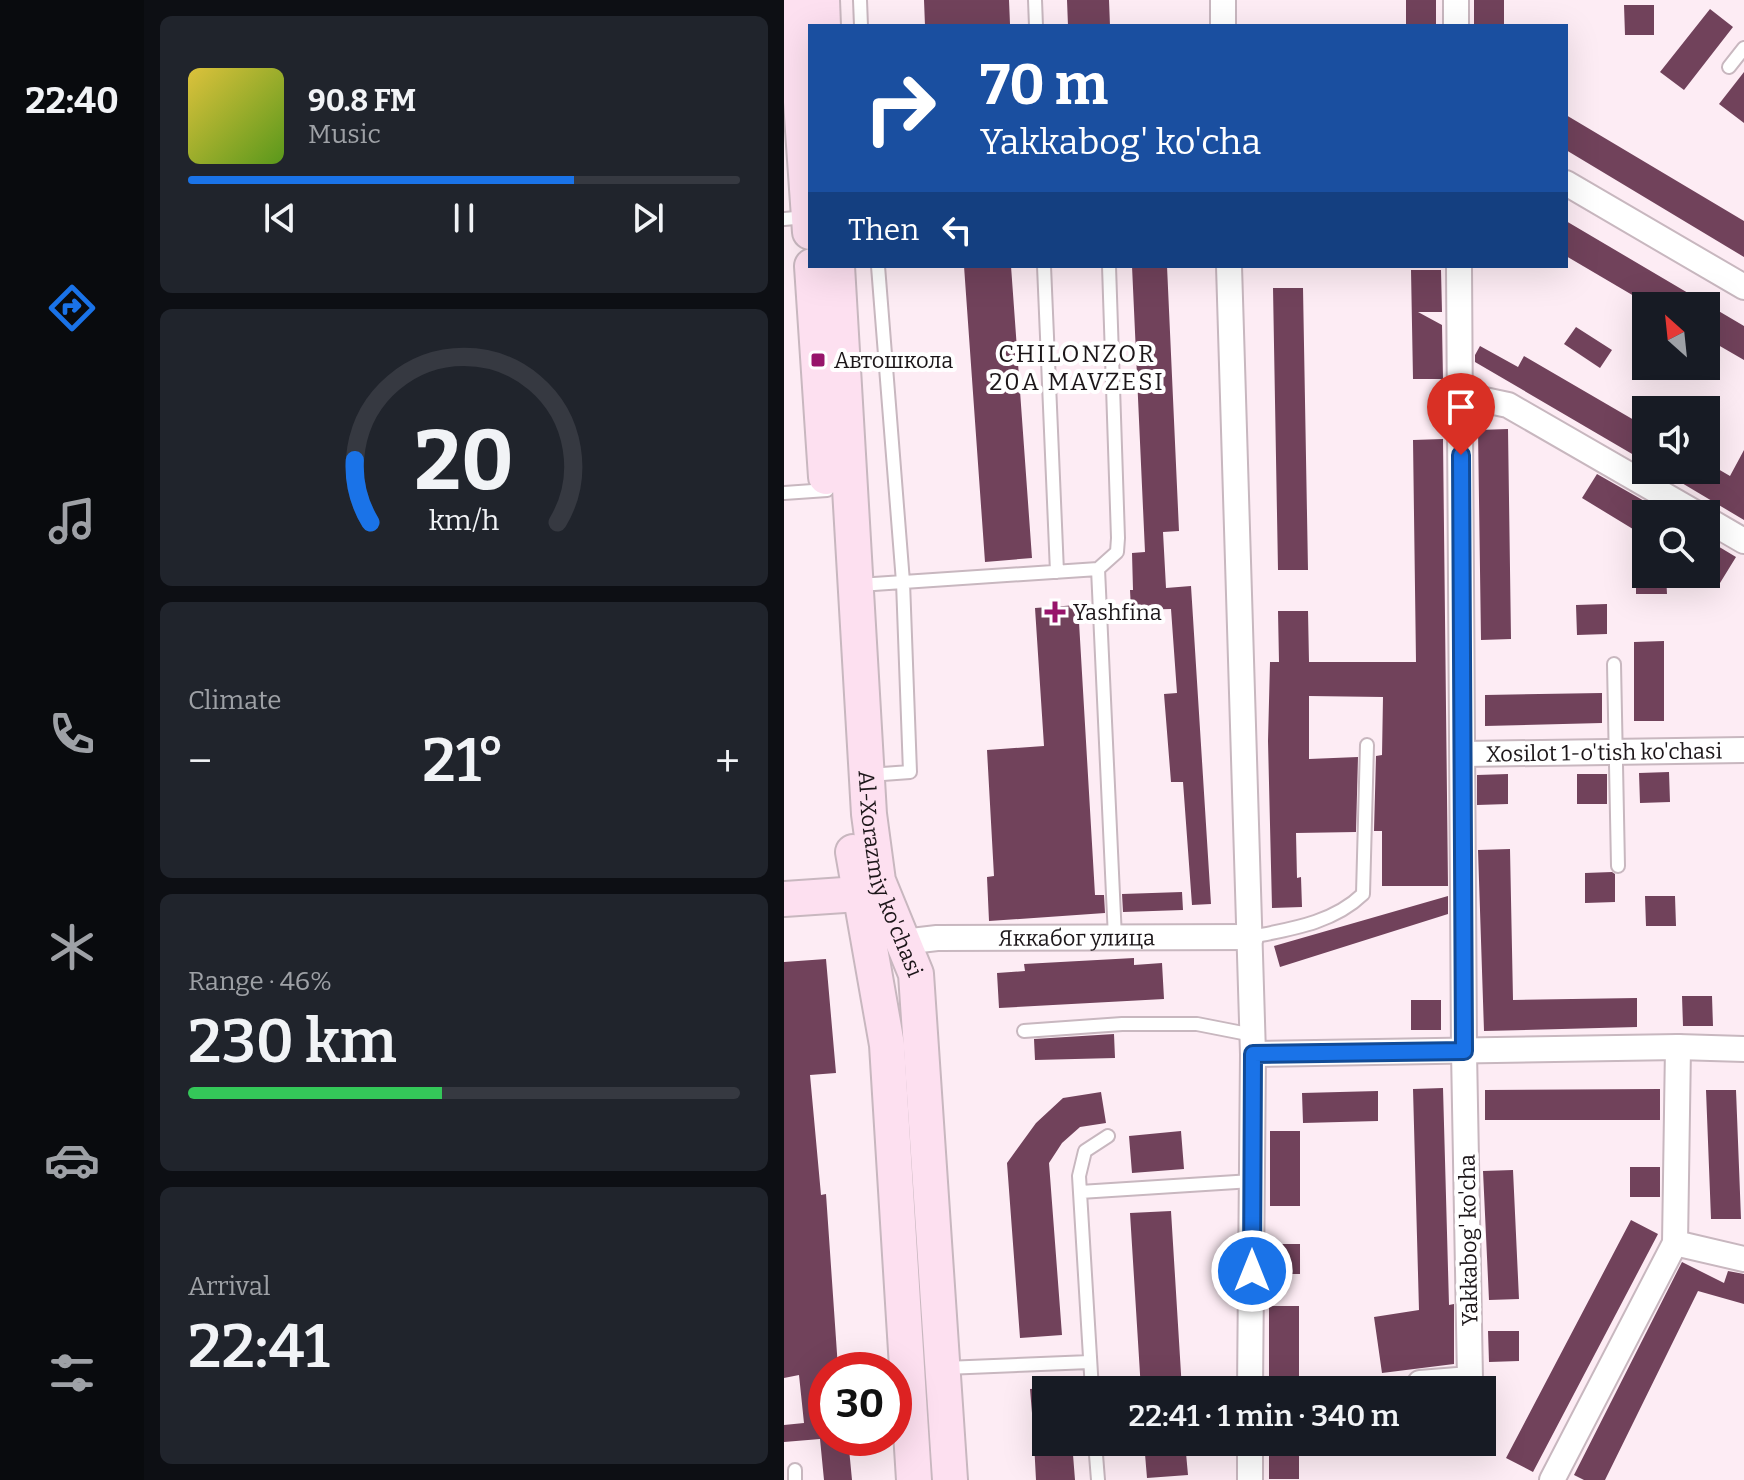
<!DOCTYPE html>
<meta charset="utf-8">
<style>
body{margin:0;font-family:Bitter,serif;background:#20242c;color:#f1f3f6;height:100vh;display:flex;flex-direction:column;font-size:30px;white-space:nowrap}
*{box-sizing:border-box;margin:0}
p{font-size:26px;color:#9ea1a6}
.icon{flex:none;width:44px;height:44px;fill:none;stroke:currentColor;stroke-width:2;stroke-linecap:round;stroke-linejoin:round}
.map{position:relative;flex:1;overflow:hidden}
.sheet{display:flex;flex-direction:column;gap:16px;padding:16px;background:#0d0f14;width:640px}
.sheet>*{flex:none}
.guide{position:absolute;left:24px;top:24px;width:760px;height:244px;border-radius:0px;box-shadow:0 8px 32px #0002;background:#1a4fa0;color:#fff;overflow:hidden}
.needle{width:52px;rotate:333deg}
.controls{position:absolute;left:848px;top:292px;display:grid;gap:16px}
.controls a{display:grid;place-items:center;width:88px;height:88px;border-radius:0px;background:#171b24;box-shadow:0 8px 32px #0002;font-size:40px}
.speed{position:absolute;left:24px;top:1352px;display:flex;gap:16px;font-size:40px;font-weight:700;text-align:center}
.speed>*{display:grid;place-content:center;width:104px;height:104px;border-radius:50%;background:#171b24;box-shadow:0 8px 32px #0002;line-height:1}
.speed .limit{border:12px solid #d22;background:#fff;color:#111}
.pin{position:absolute;display:grid;place-items:center;width:68px;height:68px;color:#fff;margin:-82px -34px;border-radius:50% 50% 50% 0;rotate:-45deg;box-shadow:0 0 8px #0007}
.pin .icon{rotate:45deg}
.me{position:absolute;width:88px;margin:-44px;rotate:0deg;stroke-linejoin:round;filter:drop-shadow(0 0 6px #0008)}
.turn{display:flex;align-items:center;gap:28px;height:168px;padding:0 40px;font-size:36px}
.turn .icon{width:104px;height:104px;stroke-width:2.5}
.turn b{display:block;font-size:56px;line-height:68px}
.then{display:flex;align-items:center;height:76px;padding:0 40px;background:#0003;gap:16px;font-size:30px}
.big{font-size:60px;font-weight:600;line-height:1.1}
.sheet .tile{flex:1;display:flex;flex-direction:column;justify-content:center;gap:12px;min-width:0;padding:0 28px;border-radius:12px;background:#20242c}
.sheet .dial{align-items:center;gap:0}
.dial svg{height:208px;overflow:visible;fill:none;stroke:#363941;stroke-width:7;stroke-linecap:round;text-anchor:middle}
.dial text{fill:#f1f3f6;stroke:none}
.song{display:flex;align-items:center;gap:24px}
.cover{width:96px;height:96px;border-radius:12px;background:linear-gradient(135deg,hsl(50 70% 55%),hsl(90 70% 35%))}
.played{height:8px;border-radius:4px;background:linear-gradient(90deg,#1a73e8 70%,#363941 70%)}
.keys{display:flex;justify-content:space-around;direction:ltr}
.heat{display:flex;justify-content:space-between;align-items:center;font-size:44px;direction:ltr}
.charge{height:12px;border-radius:6px;background:linear-gradient(90deg,#34c759 46%,#363941 0)}
.trip{position:absolute;left:248px;top:1376px;width:464px;height:80px;border-radius:0px;background:#171b24;box-shadow:0 8px 32px #0002;font-weight:600;line-height:80px;text-align:center}
main{display:flex;flex:1;min-height:0}
.tabs{display:flex;flex-direction:column;width:144px;justify-content:space-around;align-items:center;background:#090b0e;color:#9ea1a6}
.tabs .icon{width:56px;height:56px}
.tabs .on{color:#1a73e8}
.tabs b{font-size:36px;color:#f1f3f6}
.map>svg:first-child{display:block}
</style>
<main>
<nav class="tabs">
<b>22:40</b>
<svg class="icon on" aria-label="directions" viewBox="0 0 24 24"><path d="M12 3l9 9-9 9-9-9zM9 14v-3h6M13 9l2 2-2 2"/></svg>
<svg class="icon" aria-label="music" viewBox="0 0 24 24"><path d="M9 18V5l10-2v13"/><circle cx="6" cy="18" r="3"/><circle cx="16" cy="16" r="3"/></svg>
<svg class="icon" aria-label="phone" viewBox="0 0 24 24"><path d="M5 4h4l2 5-3 2q2 4 5 5l2-3 5 2v4C11 20 4 13 5 4z"/></svg>
<svg class="icon" aria-label="climate" viewBox="0 0 24 24"><path d="M12 3v18M4 7l16 10M4 17L20 7"/></svg>
<svg class="icon" aria-label="car" viewBox="0 0 24 24"><path d="M5 17H2v-5l4-1 3-4h7l3 4 3 1v5h-3M9 17h6M6 11h13"/><circle cx="7" cy="17" r="2"/><circle cx="17" cy="17" r="2"/></svg>
<svg class="icon" aria-label="filters" viewBox="0 0 24 24"><path d="M4 7h16M4 17h16"/><circle cx="9" cy="7" r="2"/><circle cx="15" cy="17" r="2"/></svg>
</nav>
<section class="sheet">
<div class="tile">
<div class="song"><i class="cover"></i><div><b>90.8 FM</b><p>Music</p></div></div>
<div class="played"></div>
<div class="keys"><svg class="icon" aria-label="previous" viewBox="0 0 24 24"><path d="M18 5L8 12l10 7zM5 5v14"/></svg><svg class="icon" aria-label="pause" viewBox="0 0 24 24"><path d="M8 5v14M16 5v14"/></svg><svg class="icon" aria-label="next" viewBox="0 0 24 24"><path d="M6 5l10 7-10 7zM19 5v14"/></svg></div>
</div>
<div class="tile dial"><svg viewBox="0 0 100 80">
<path d="M14 69A42 42 0 1 1 86 69"/>
<path d="M14 69A42 42 0 0 1 8 45" stroke="#1a73e8"/>
<text x="50" y="56" font-size="32" font-weight="700">20</text>
<text x="50" y="72" font-size="11">km/h</text>
</svg></div>
<div class="tile"><p>Climate</p>
<div class="heat"><a>−</a><b class="big">21°</b><a>+</a></div>
</div>
<div class="tile"><p>Range · 46%</p><b class="big">230 km</b><div class="charge"></div></div>
<div class="tile"><p>Arrival</p><b class="big">22:41</b></div>
</section>
<div class="map">
<svg width="960" height="1480" viewBox="0 0 960 1480">
<rect width="100%" height="100%" fill="#fdecf4"/>
<path fill="#71425b" d="M140 0H225L226 24 141 26Z
M283 0H325L326 26H284Z
M622 0H652V26H622Z
M690 0H720V26H690Z
M840 5H870V35H841Z
M926 9 949 27 900 90 876 72Z
M960 72V123L935 104Z
M782 115 960 221V257L782 150Z
M782 221 960 326V360L922 338V306H867L782 256Z
M180 266H227L248 558 201 562Z
M348 266H383L395 531 379 532 382 588 407 586 427 904 408 905 399 782H387L380 694 393 693 387 609 347 610 346 590H349L348 553 361 552Z
M627 270H657L658 312H634L658 325 659 379H629Z
M489 288H519L524 570H494Z
M792 327 828 350 816 368 780 344Z
M696 346 734 367 740 356 862 427V445L855 458 691 362V355Z
M724 429 727 639 697 640 694 430Z
M659 439 664 886H598V831H590L592 756 598 755 599 697 525 696V759L574 757 572 832 512 833 513 878 517 877 518 907 488 908 484 741 486 662H495L494 611H524L525 662H632L629 440Z
M960 450V520L876 470H922V462L946 476Z
M813 474 862 502V537L798 498Z
M922 539 952 557 936 583 922 574Z
M852 574H882L883 594H852Z
M823 604V634L793 635 792 605Z
M294 605 311 895H320L321 913 205 921 203 877 210 876 203 750 260 746 251 608Z
M880 641V721H850V642Z
M818 693V723L701 726V695Z
M885 772 886 802 856 803 855 773Z
M724 774V804L693 805V775Z
M793 774H823V804H793Z
M726 849 729 1000 853 998V1027L700 1031 694 850Z
M828 872 831 874V902L801 903V873Z
M398 892 399 910 339 912 338 894Z
M664 896V914L496 967 490 946Z
M861 896H891L892 926H862Z
M350 958V965L378 963 380 999 215 1008 213 973 241 971 240 964Z
M42 959 52 1073 26 1075 37 1195 42 1194 54 1368 42 1370V1438H64L68 1480H40L36 1439 0 1442V1425L20 1423 15 1375 0 1378V962Z
M898 996H928L929 1026H899Z
M627 1000H657V1030H627Z
M330 1034 331 1058 251 1060 250 1039Z
M659 1088 665 1305 670 1304V1364L598 1373 590 1317 635 1310 629 1089Z
M876 1089V1120H701V1090Z
M922 1090H952L957 1219H927Z
M594 1091V1121L519 1123 518 1093Z
M317 1092 322 1123 296 1127 278 1143 265 1163 278 1335 236 1338 223 1163 252 1123 279 1098Z
M397 1131 400 1169 348 1173 345 1136Z
M486 1131H516V1206H486Z
M846 1167H876V1197H846Z
M729 1170 735 1299 705 1300 699 1171Z
M387 1211 398 1390H357L346 1213Z
M847 1220 874 1234 749 1472 722 1458Z
M486 1244H516V1274H486Z
M898 1262 940 1283 944 1271 960 1274V1304L914 1291 821 1480H800L790 1475Z
M485 1306H515V1385H485Z
M704 1331H735V1361L705 1362Z
M262 1388V1436L250 1437 246 1389Z
M250 1442H288L291 1480H252Z
M360 1442H401L404 1475 363 1478Z
M485 1449H515V1479H485Z"/>
<g fill="none" stroke-linecap="round" stroke-linejoin="round">
<g stroke="#c8b7bf" stroke-width="16">
<path id="service" d="M76 0 77 26
M251 0 252 26
M945 67 960 48
M0 219 22 217
M260 266 273 572
M0 493 43 490
M314 569 333 552 334 538 325 266
M75 585 314 569 331 938
M830 664 834 866
M85 775 126 772 119 582 94 266
M467 937C507 929 549 923 579 894L583 745
M240 1031 338 1024H413L469 1035
M296 1192 468 1181
M161 1368 306 1362
M308 1390 295 1176 301 1151 324 1136
M311 1442 314 1480
M11 1470V1480"/>
</g>
<g stroke="#c8b7bf" stroke-width="28">
<g id="minor">
<path d="M439 0V26"/>
<path d="M672 0V26"/>
<path d="M782 183 960 287"/>
<path d="M445 266 469 1054 466 1390"/>
<path d="M677 395 724 405 913 514"/>
<path d="M922 519 960 541"/>
<path id="s1" d="M680 754 960 750"/>
<path id="s2" d="M119 942 153 938 467 937"/>
<path d="M469 1054 894 1047 960 1049"/>
<path d="M891 1243 960 1259"/>
<path d="M636 1383 686 1379 680 1051 675 266"/>
<path d="M466 1480V1442"/>
<path d="M768 1480 891 1243 894 1047"/>
</g>
</g>
<g stroke="#c8b7bf" stroke-width="38">
<g id="secondary">
<path d="M10 0 26 232"/>
<path d="M38 0 39 26"/>
<path d="M28 266 42 477"/>
<path id="s3" d="M53 266 85 814 94 881 132 974 166 1480"/>
<path d="M69 852 103 1045 130 1480"/>
<path d="M0 899 75 894 92 882"/>
</g>
</g>
<use href="#service" stroke="#fff" stroke-width="12"/>
<use href="#minor" stroke="#fff" stroke-width="24"/>
<use href="#secondary" stroke="#fde0f0" stroke-width="34"/>
</g>
<g fill="none" stroke-linecap="round" stroke-linejoin="round">
<g stroke="#114b97" stroke-width="20">
<path id="route" d="M468 1271 469 1054 680 1051 677 455"/>
</g>
<use href="#route" stroke="#1a73e8" stroke-width="14"/>
</g>
<g fill="#97146b" stroke="#fff" stroke-width="3">
<rect x="26" y="352" width="16" height="16" rx="4"/>
<path d="M267 600h8v8h8v8h-8v8h-8v-8h-8v-8h8z"/>
</g>
<g text-anchor="middle" stroke-width="8" stroke-linejoin="round" paint-order="stroke">
<g font-size="22" fill="#1c1619" stroke="#fff" text-anchor="start">
<text x="50" y="368">Автошкола</text>
<text x="289" y="620">Yashfina</text>
</g>
<g font-size="22" fill="#1c1619" stroke="#fff">
<text dy="8" stroke="none"><textPath href="#s1" startOffset="140">Xosilot 1-o'tish ko'chasi</textPath></text>
<text dy="8" stroke="none"><textPath href="#s3" startOffset="612">Al-Xorazmiy ko'chasi</textPath></text>
<text dy="8" stroke="none"><textPath href="#s2" startOffset="174">Яккабог улица</textPath></text>
<text transform="translate(684 1240) rotate(-91)" y="8">Yakkabog' ko'cha</text>
</g>
<g font-size="24" letter-spacing="2" fill="#1c1619" stroke="#fff">
<text x="293" y="362">CHILONZOR<tspan x="293" dy="28">20A MAVZESI</tspan></text>
</g>
</g>
</svg>
<div class="controls">
<a><svg class="needle" viewBox="-14 -14 28 28"><path d="M0-13l5 13h-10z" fill="#e53935"/><path d="M0 13l5-13h-10z" fill="#9ea1a6"/></svg></a>
<a><svg class="icon" aria-label="sound" viewBox="0 0 24 24"><path d="M4 9h4l5-4v14l-5-4H4zM17 9q2 3 0 6"/></svg></a>
<a><svg class="icon" aria-label="search" viewBox="0 0 24 24"><circle cx="10" cy="10" r="6"/><path d="M15 15l6 6"/></svg></a>
</div>
<div class="speed"><div class="limit">30</div></div>
<div class="pin" style="left:677px;top:455px;background:#d93025"><svg class="icon" aria-label="arrive" viewBox="0 0 24 24"><path d="M6 21V4h12l-3 4 3 4H6"/></svg></div>
<svg class="me" style="left:468px;top:1271px" viewBox="-20 -20 40 40"><circle r="17" fill="#1a73e8" stroke="#fff" stroke-width="3"/><path d="M0-11L8 9 0 5-8 9z" fill="#fff"/></svg>
<div class="trip">22:41 · 1 min · 340 m</div>
<div class="guide">
<div class="turn"><svg class="icon" aria-label="right" viewBox="0 0 24 24"><path d="M7 20v-9h11M14 6l5 5-5 5"/></svg><div><b>70 m</b>Yakkabog' ko'cha</div></div>
<div class="then">Then<svg class="icon" aria-label="left" viewBox="0 0 24 24"><path d="M17 20v-9H6M10 6l-5 5 5 5"/></svg></div>
</div>
</div>
</main>
